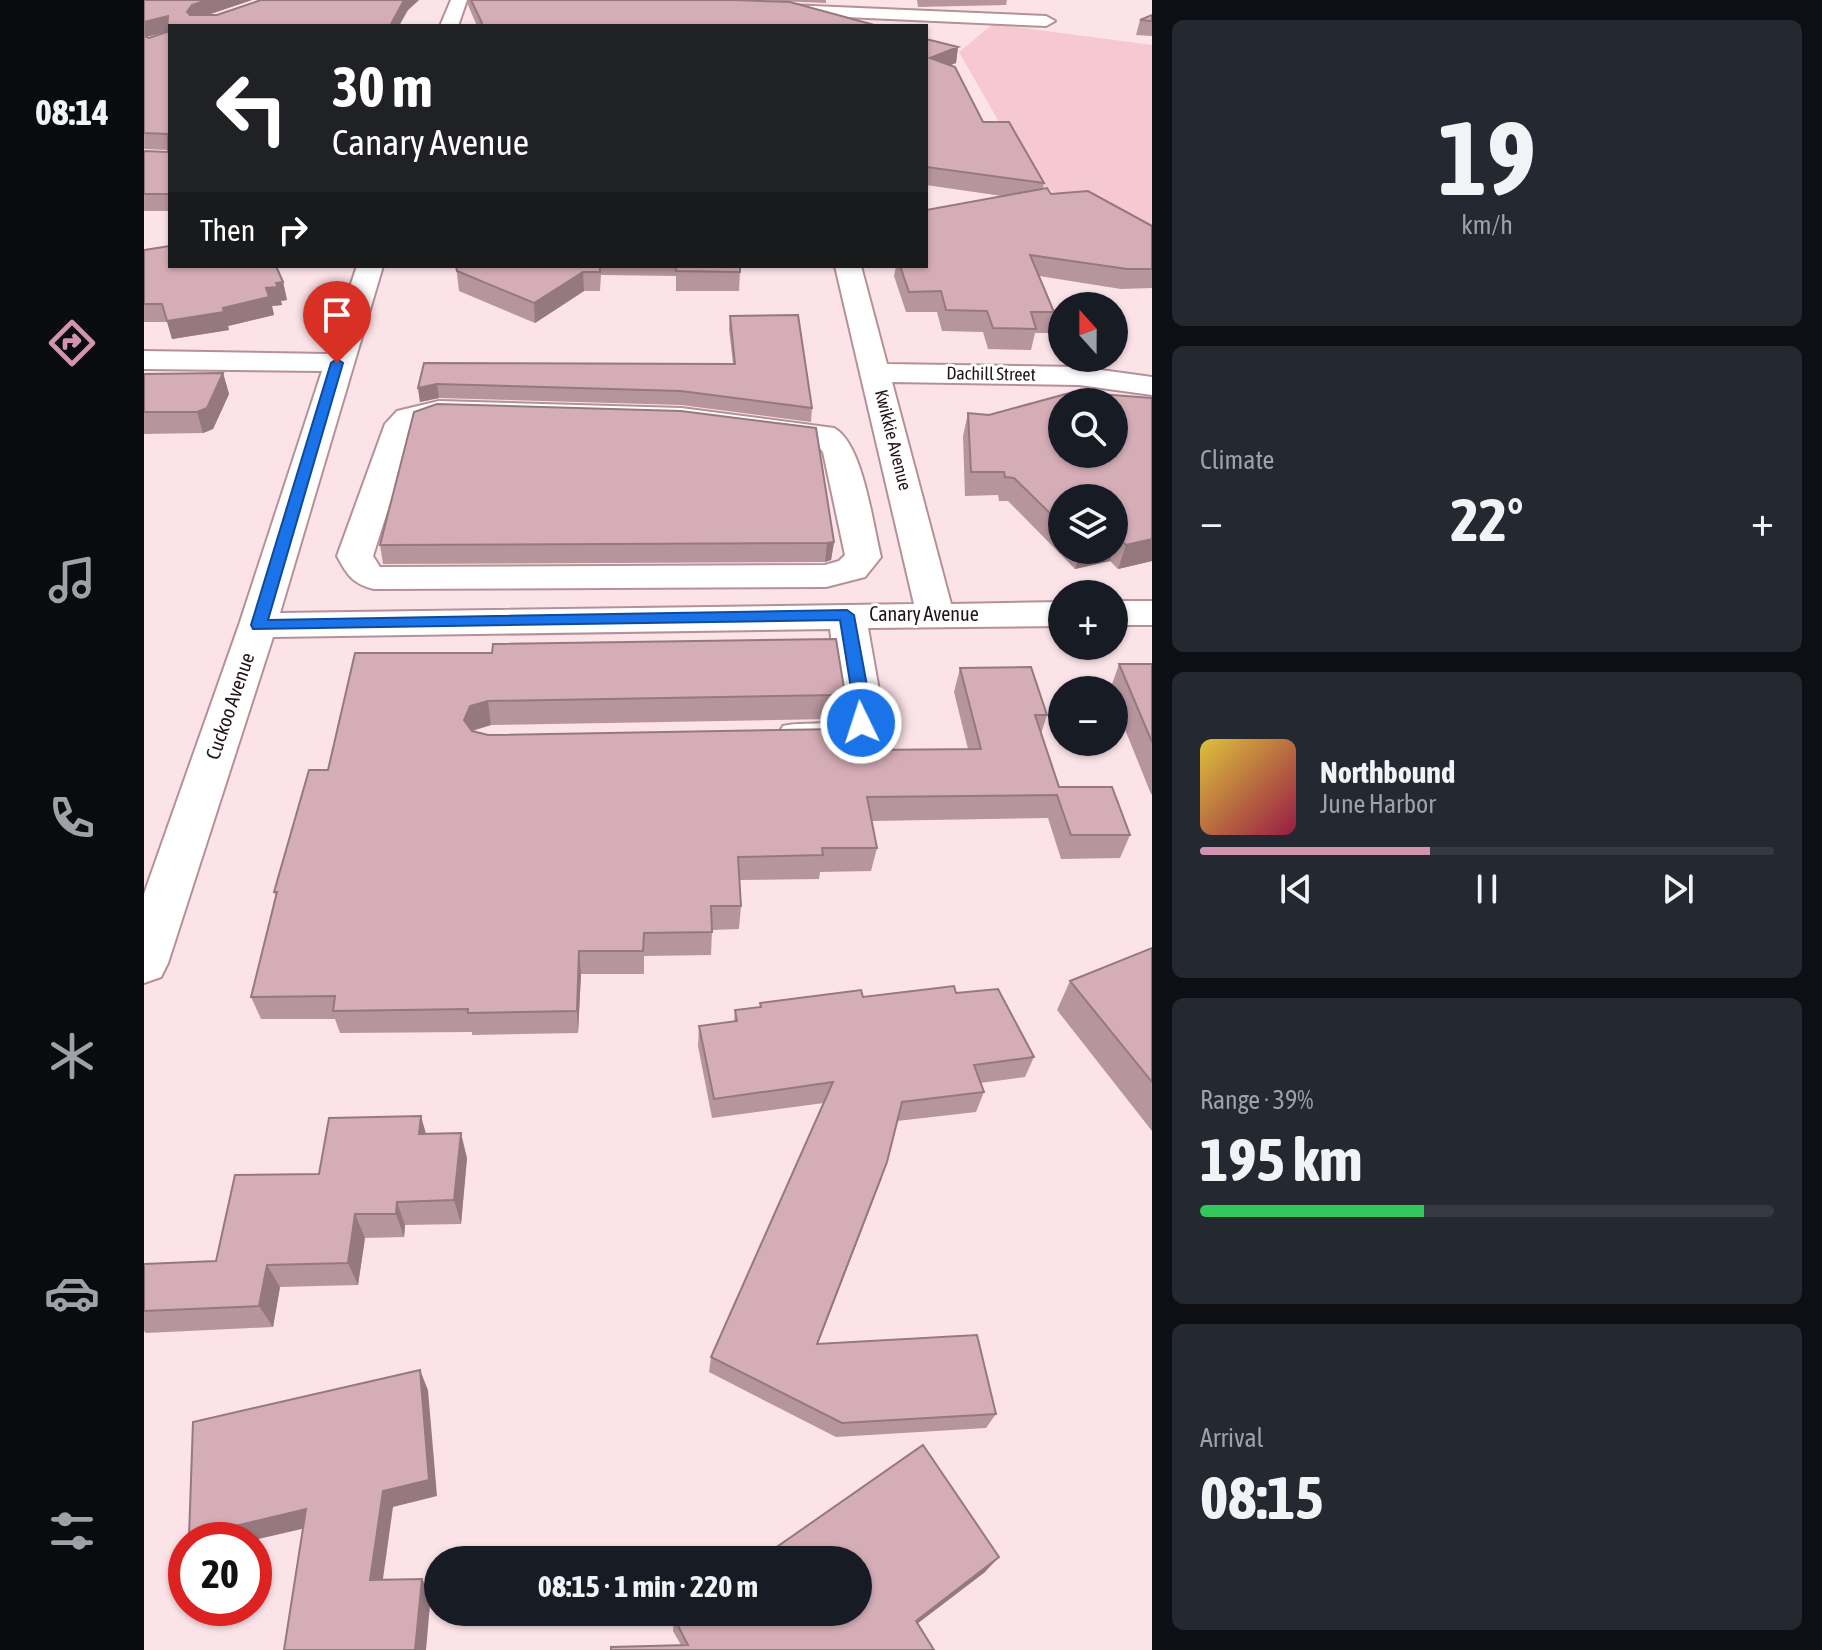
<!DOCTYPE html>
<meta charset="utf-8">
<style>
body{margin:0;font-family:"Asap Condensed",sans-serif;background:#242831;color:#f1f3f6;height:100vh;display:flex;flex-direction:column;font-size:30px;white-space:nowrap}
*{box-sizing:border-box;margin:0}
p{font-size:26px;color:#9ea1a6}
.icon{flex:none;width:44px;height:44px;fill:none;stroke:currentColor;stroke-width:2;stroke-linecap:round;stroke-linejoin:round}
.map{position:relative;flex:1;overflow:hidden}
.side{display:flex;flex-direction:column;gap:20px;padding:20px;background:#0d0f14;width:670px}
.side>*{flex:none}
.guide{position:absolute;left:24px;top:24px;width:760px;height:244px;border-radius:0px;box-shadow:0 2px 6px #0004;background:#202124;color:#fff;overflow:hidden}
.needle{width:52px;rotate:339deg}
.controls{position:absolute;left:904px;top:292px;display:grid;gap:16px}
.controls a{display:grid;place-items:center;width:80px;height:80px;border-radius:50%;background:#171b24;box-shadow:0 2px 6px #0004;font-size:40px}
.speed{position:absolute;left:24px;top:1522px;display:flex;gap:16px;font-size:40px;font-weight:700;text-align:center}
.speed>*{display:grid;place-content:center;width:104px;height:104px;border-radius:50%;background:#171b24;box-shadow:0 2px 6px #0004;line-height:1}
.speed .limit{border:12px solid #d22;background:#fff;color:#111}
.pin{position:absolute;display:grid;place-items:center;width:68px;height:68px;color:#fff;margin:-82px -34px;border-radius:50% 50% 50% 0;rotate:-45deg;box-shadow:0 0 8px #0007}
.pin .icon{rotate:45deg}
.me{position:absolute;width:88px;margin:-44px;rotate:356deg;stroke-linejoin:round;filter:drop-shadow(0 0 6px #0008)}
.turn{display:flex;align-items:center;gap:28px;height:168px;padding:0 32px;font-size:36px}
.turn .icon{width:104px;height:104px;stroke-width:2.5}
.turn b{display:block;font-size:56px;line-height:68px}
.then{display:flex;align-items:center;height:76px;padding:0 32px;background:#0003;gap:16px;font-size:30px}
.big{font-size:60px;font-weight:700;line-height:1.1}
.side .card{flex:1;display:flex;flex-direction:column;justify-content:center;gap:12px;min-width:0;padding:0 28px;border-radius:12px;background:#242831}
.side .dial{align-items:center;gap:0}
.dial b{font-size:104px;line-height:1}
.song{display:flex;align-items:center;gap:24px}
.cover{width:96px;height:96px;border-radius:12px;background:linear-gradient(135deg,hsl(50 70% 55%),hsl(340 70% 35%))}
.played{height:8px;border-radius:4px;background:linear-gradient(90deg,#d293ae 40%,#363941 40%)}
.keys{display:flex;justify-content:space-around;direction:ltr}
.heat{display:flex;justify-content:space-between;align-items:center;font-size:44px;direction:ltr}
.charge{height:12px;border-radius:6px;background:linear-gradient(90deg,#34c759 39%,#363941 0)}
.trip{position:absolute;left:280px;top:1546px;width:448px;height:80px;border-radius:40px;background:#171b24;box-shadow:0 2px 6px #0004;font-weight:700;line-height:80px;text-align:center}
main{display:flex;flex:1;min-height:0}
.tabs{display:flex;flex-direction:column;width:144px;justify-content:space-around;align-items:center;background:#090b0e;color:#9ea1a6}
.tabs .icon{width:56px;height:56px}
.tabs .selected{color:#d293ae}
.tabs b{font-size:36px;color:#f1f3f6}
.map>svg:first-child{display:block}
</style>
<main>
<nav class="tabs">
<b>08:14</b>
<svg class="icon selected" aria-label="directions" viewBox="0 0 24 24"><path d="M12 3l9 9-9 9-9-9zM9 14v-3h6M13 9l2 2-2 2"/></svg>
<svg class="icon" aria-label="music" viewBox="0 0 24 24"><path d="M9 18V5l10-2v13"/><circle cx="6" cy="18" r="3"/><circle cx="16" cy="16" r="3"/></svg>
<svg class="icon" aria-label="phone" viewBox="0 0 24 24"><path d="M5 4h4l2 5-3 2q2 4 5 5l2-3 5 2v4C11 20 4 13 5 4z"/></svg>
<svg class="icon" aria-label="climate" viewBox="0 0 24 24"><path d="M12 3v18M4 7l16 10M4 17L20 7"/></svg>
<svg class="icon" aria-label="car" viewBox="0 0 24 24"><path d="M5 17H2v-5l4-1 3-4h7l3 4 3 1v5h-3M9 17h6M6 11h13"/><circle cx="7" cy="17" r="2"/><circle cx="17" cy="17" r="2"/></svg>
<svg class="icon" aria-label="filters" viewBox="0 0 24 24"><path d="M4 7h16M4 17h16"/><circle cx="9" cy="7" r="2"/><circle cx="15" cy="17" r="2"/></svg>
</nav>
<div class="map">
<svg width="1008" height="1650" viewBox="0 0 1008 1650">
<rect width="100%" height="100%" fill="#fce3e8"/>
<path fill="#f6c8d2" d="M849 24 1008 45V230L985 233 888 180 815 52Z"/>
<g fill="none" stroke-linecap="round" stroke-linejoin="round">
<g stroke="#b69098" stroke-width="4">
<path id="minor" d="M307 0H323L314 26H296Z
M621 4 902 16 911 21 902 26 615 13 612 9 615 5Z
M213 266H239L136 613 770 604 691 266H717L743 364 935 367 1008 377V395L935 385 748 382 807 604 918 602V626L724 628 739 713C723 755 678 757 639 746L633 736 639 726C657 721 683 728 697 716L686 629 129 637 24 963 17 977 0 983V894L95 625 178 371 0 369V351L183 354Z
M295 401 537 408 690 428C719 443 729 526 737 557L721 577 682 587 230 589C209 584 203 575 193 556L241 424 253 411ZM295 419 537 426 671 443 679 452 701 555 695 561 681 565 236 567 229 556 270 428Z
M970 601H1008V625H970Z"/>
</g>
<use href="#minor" fill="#fff" fill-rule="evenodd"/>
</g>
<path fill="#b7959d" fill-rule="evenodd" d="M0 0H108L64 15H73L117 0H275L264 10 26 26V211H0V151L24 152V150L0 149ZM23 32 5 38 2 37Z
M324 0H589L734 26H333L324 5Z
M615 0H682V3Z
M773 0H863L862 5 774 7Z
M1008 15V36L992 35 996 20Z
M782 39 814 47 812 63 806 65 839 122 900 183 899 189 907 194 1008 226V288L977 289 895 276 910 312 905 333H891L887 350 844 349 839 332 798 331 793 312H762L750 276 752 266H782L858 196 782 185Z
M0 250 139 282 143 300 137 301 138 305 128 306 130 315 84 326 85 330 28 339 23 322H0Z
M312 266H596V272L595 291H532V276L457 275 456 291H440L391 323 315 291Z
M586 316 668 408 667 422 537 405 295 398 276 402 274 388 280 363 589 364 585 329Z
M79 373 85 394 69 429 59 433 0 434V374Z
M1008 398V561L974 569 966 561 931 569 864 501H855L854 495 821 496 819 436 824 413 845 415ZM918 498H970V550H918Z
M690 542 687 560 681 562 239 564 236 545Z
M692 639 696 712 689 719 347 725 329 731 344 735 717 750 824 749 810 692 816 668 903 715 897 734 915 787 986 835 976 858 917 859 904 818 727 821 733 848 727 871 676 872 675 879 595 880 597 906 595 929 568 930 567 955 500 956V974H437L434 1033 328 1035V1032L196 1033 191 1019H117L107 997 132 897 130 892 184 770 348 653Z
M975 664H1008V794H1007L970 702V690H966Z
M1008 948V1131L913 1010 926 981Z
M812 993 890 1057 881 1077 836 1083 840 1092 832 1112 753 1121 737 1180 674 1344 852 1414 842 1428 692 1437 565 1372 567 1357 680 1103 568 1118 554 1046 555 1026 590 1022 591 1010 616 1007V1003Z
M282 1134 323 1158 317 1224 261 1225 260 1237 221 1238 214 1285 136 1287 129 1327 2 1333 0 1331V1264L72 1261 175 1174Z
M841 1572 774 1623 537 1645 529 1631 530 1618Z"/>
<path fill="#95797f" d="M63 0H108L51 19 43 12 48 5Z
M260 0H275L264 10 255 26H246Z
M24 16 26 31 1 37 0 40V22Z
M814 47 812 63 784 74 786 58Z
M439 272 440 291 391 323 390 303Z
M139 282 143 300 137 301 138 305 128 306 130 315 84 326 85 330 28 339 23 321 79 308 132 283Z
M79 373 85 394 69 429 59 433 53 412Z
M293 384 295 398 276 402 274 388Z
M1008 539V561L974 569 982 545Z
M690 542 687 560 681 562 683 543Z
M937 550H969L966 561 931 569Z
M700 688 696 712 689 719 692 695Z
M344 701 347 725 329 730 323 744 320 720 326 706Z
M435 951 437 974 434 1033 433 1011Z
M277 1116 284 1141 275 1134Z
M317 1133 323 1158 317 1224 310 1200Z
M743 1162 737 1180 668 1359 673 1344Z
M253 1202 261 1225 260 1237 252 1214Z
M211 1214 221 1238 214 1285 204 1263Z
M123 1265 136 1287 129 1327 115 1306Z
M276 1370 284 1390 293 1496 249 1507 237 1593 226 1580 239 1491Z
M162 1509 175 1525 110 1540H48L45 1537Z
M855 1557 841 1572 761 1633 772 1621Z
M278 1579 287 1593 282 1650H271Z"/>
<path fill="#d5adb6" stroke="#95797f" stroke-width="2" fill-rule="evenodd" d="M0 0H63L48 5 43 12 46 15H73L117 0H260L246 26H26V194H0V151L24 152V134L0 133V36L5 38 23 32 24 16 0 22Z
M327 0H589L646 2 734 26H336L338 23Z
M1008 15V21L996 20Z
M782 39 814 47 786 58 811 67 839 122H865L900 183 782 167Z
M903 188 907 194 944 191 1008 226V269H983L886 255 910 312H887L892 329 849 328 843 311 802 310 797 291 765 292 756 266H782V210Z
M26 246V266H132L139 282 132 283 134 287 122 288 125 297 79 308 80 312 23 321 18 304H0V250Z
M312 266H456V272H439L390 303 313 271Z
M532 266H596V272L532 271Z
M654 315 668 408 537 391 293 384 274 388 280 363 591 364 586 316Z
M79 373 63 408 53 412H0V374Z
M929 392 1008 398V539L982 545 974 537 970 538V498H918V525L870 478 861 477 860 472H827L824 413 845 415ZM918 402H970V454H918Z
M293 404 537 411 672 428 690 542 683 543 236 545 270 412Z
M692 639 700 688 692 695 344 701 326 706 320 720 328 731 344 735 698 729 712 724 717 750 837 749 816 668 887 667 903 715H891L915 787H968L986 835H927L913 795 723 797 733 848H678L679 855 594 857 597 906H567L568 932 500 933 499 951H435L433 1011 324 1013V1009L189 1011 191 996 107 997 133 892H130L165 770H184L211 653H348L349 644Z
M975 664H1008V742Z
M1008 948V1082L926 981Z
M810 986 812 993 854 989 890 1057 830 1065 840 1092 758 1102 743 1162 673 1344 833 1335 852 1414 698 1423 567 1357 689 1082 570 1099 555 1026 593 1021 591 1010 617 1007 616 1003 717 990 719 997Z
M277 1116 275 1134 317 1133 310 1200 253 1202 252 1214H211L204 1263 123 1265 115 1306 0 1311V1264L72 1261 91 1175 175 1174 185 1118Z
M276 1370 285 1480 239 1491 226 1580 278 1579 271 1650H140L162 1509 45 1537 49 1422Z
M779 1445 855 1557 772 1621 790 1650H467V1647L544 1645 530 1618 539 1612H714V1560H614Z"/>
<path fill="#1a73e8" stroke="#114b97" stroke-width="2" d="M193 359 199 363 124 620 703 610 710 615 728 713 723 727 717 729 709 723 711 713 696 620 109 629 107 625 187 363Z"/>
<g text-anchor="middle" stroke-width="6" stroke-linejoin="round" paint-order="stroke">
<g font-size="18" fill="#221417" stroke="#fff">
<text transform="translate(847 374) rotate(1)" y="6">Dachill Street</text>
<text transform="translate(749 440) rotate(76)" y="6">Kwikkie Avenue</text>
</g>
<g font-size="20" fill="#221417" stroke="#fff">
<text x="780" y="621">Canary Avenue</text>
<text transform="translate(86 706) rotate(-71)" y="7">Cuckoo Avenue</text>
</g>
</g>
</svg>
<div class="controls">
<a><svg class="needle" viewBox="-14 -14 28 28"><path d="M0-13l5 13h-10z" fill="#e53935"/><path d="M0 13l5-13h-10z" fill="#9ea1a6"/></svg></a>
<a><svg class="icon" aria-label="search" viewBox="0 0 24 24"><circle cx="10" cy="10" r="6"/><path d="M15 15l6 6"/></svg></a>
<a><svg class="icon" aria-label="layers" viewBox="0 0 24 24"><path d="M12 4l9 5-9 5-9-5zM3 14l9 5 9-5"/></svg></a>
<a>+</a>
<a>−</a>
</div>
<div class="speed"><div class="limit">20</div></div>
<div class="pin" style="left:193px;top:363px;background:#d93025"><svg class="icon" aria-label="arrive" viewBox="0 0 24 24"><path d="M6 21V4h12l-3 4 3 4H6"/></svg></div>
<svg class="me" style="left:717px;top:723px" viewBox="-20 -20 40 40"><circle r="17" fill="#1a73e8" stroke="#fff" stroke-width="3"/><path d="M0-11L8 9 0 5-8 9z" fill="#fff"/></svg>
<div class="trip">08:15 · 1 min · 220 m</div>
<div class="guide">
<div class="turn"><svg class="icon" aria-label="left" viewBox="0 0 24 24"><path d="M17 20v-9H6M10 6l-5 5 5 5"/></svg><div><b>30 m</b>Canary Avenue</div></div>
<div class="then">Then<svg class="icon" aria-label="right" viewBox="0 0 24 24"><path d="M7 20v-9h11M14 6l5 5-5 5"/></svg></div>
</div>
</div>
<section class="side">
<div class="card dial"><b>19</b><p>km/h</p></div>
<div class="card"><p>Climate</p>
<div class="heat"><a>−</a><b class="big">22°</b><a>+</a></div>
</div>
<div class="card">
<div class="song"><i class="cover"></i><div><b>Northbound</b><p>June Harbor</p></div></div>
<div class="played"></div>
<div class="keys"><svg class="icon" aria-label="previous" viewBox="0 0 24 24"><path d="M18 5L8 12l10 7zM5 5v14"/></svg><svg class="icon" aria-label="pause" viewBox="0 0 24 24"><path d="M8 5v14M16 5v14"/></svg><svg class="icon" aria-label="next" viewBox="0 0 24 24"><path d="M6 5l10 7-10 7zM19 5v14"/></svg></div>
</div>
<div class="card"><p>Range · 39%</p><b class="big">195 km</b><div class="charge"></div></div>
<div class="card"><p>Arrival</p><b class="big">08:15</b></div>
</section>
</main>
